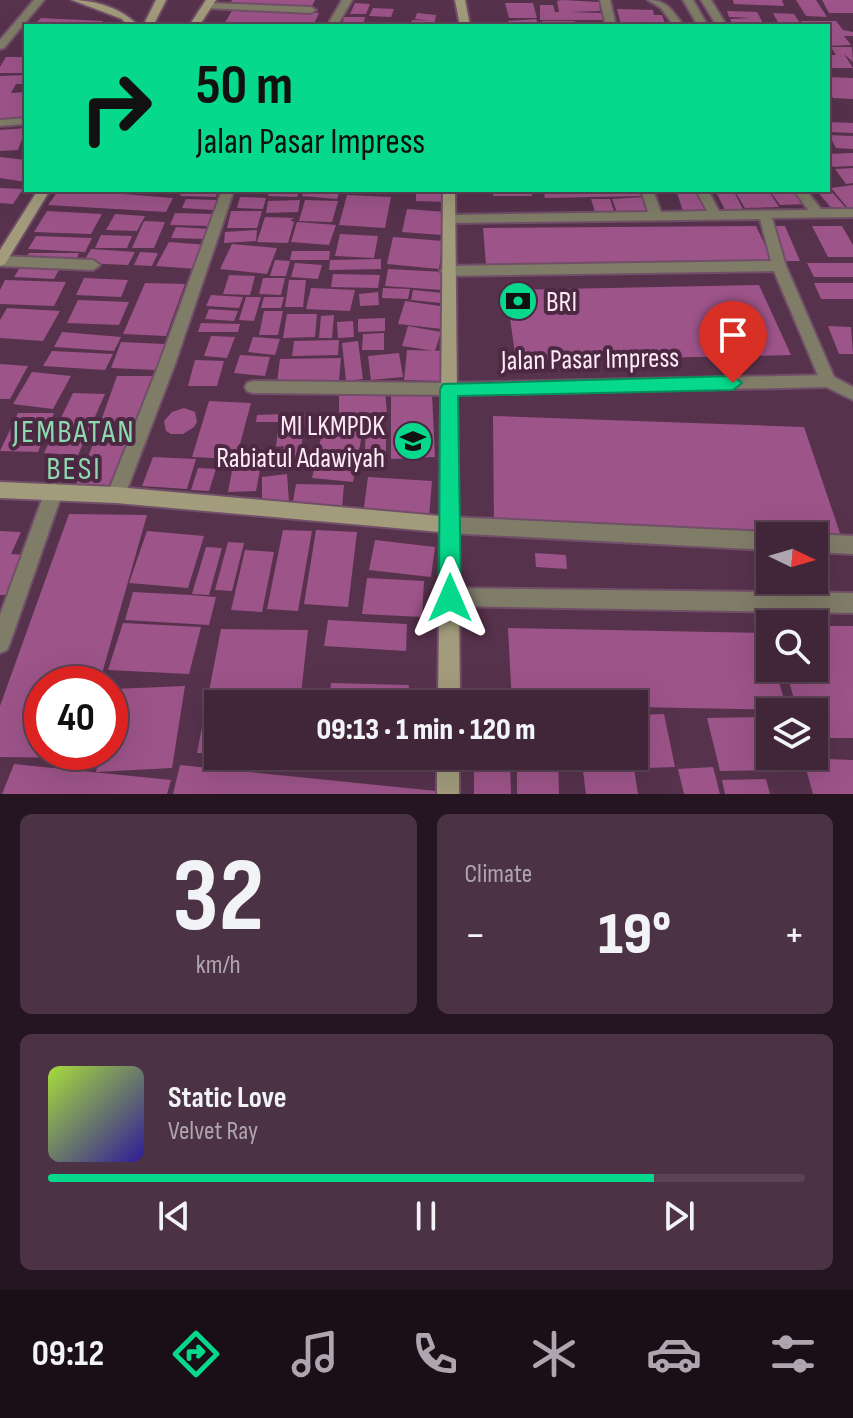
<!DOCTYPE html>
<meta charset="utf-8">
<style>
body{margin:0;font-family:"Sofia Sans Condensed",sans-serif;background:#4c3245;color:#f1f3f6;height:100vh;display:flex;flex-direction:column;font-size:30px;white-space:nowrap}
*{box-sizing:border-box;margin:0}
p{font-size:26px;color:#aea5af}
.icon{flex:none;width:44px;height:44px;fill:none;stroke:currentColor;stroke-width:2;stroke-linecap:round;stroke-linejoin:round}
.map{position:relative;height:794px;overflow:hidden}
.sheet{display:flex;flex-direction:column;gap:20px;padding:20px;background:#241520;flex:1}
.sheet>*{flex:none}
.guide{position:absolute;left:24px;top:24px;width:806px;height:168px;border-radius:0px;box-shadow:0 8px 32px #0002,0 0 0 2px #5a4354;background:#06d98b;color:#111;overflow:hidden}
.needle{width:52px;rotate:95deg}
.buttons{position:absolute;left:756px;top:522px;display:grid;gap:16px}
.buttons a{display:grid;place-items:center;width:72px;height:72px;border-radius:0px;background:#41263a;box-shadow:0 8px 32px #0002,0 0 0 2px #5a4354;font-size:40px}
.speed{position:absolute;left:24px;top:666px;display:flex;gap:16px;font-size:40px;font-weight:700;text-align:center}
.speed>*{display:grid;place-content:center;width:104px;height:104px;border-radius:50%;background:#41263a;box-shadow:0 8px 32px #0002,0 0 0 2px #5a4354;line-height:1}
.speed .limit{border:12px solid #d22;background:#fff;color:#111}
.pin{position:absolute;display:grid;place-items:center;width:68px;height:68px;color:#fff;margin:-82px -34px;border-radius:50% 50% 50% 0;rotate:-45deg;box-shadow:0 0 8px #0007}
.pin .icon{rotate:45deg}
.me{position:absolute;width:88px;margin:-44px;rotate:0deg;stroke-linejoin:round;filter:drop-shadow(0 0 6px #0008)}
.turn{display:flex;align-items:center;gap:28px;height:168px;padding:0 40px;font-size:36px}
.turn .icon{width:104px;height:104px;stroke-width:2.5}
.turn b{display:block;font-size:56px;line-height:68px}
.big{font-size:60px;font-weight:800;line-height:1.1}
.sheet .card{flex:1;display:flex;flex-direction:column;justify-content:center;gap:12px;min-width:0;padding:0 28px;border-radius:12px;background:#4c3245}
.sheet .dial{align-items:center;gap:0}
.dial b{font-size:104px;line-height:1}
.song{display:flex;align-items:center;gap:24px}
.cover{width:96px;height:96px;border-radius:12px;background:linear-gradient(135deg,hsl(80 70% 55%),hsl(250 70% 35%))}
.played{height:8px;border-radius:4px;background:linear-gradient(90deg,#06d98b 80%,#5a4354 80%)}
.keys{display:flex;justify-content:space-around;direction:ltr}
.heat{display:flex;justify-content:space-between;align-items:center;font-size:44px;direction:ltr}
.sheet .tiles{flex:1;display:grid;gap:20px;grid-template-columns:1fr 1fr}
.card:last-child{grid-column:span 2}
.trip{position:absolute;left:204px;top:690px;width:444px;height:80px;border-radius:0px;background:#41263a;box-shadow:0 8px 32px #0002,0 0 0 2px #5a4354;font-weight:800;line-height:80px;text-align:center}
.menu{display:flex;height:128px;justify-content:space-around;align-items:center;background:#1a0f17;color:#aea5af}
.menu .icon{width:56px;height:56px}
.menu .selected{color:#06d98b}
.menu b{font-size:36px;color:#f1f3f6}
.map>svg:first-child{display:block}
</style>
<div class="map">
<svg width="853" height="794" viewBox="0 0 853 794">
<rect width="100%" height="100%" fill="#57324d"/>
<path fill="#9d5489" d="M232 0H315L311 8 230 4Z
M562 0 599 2 600 11 570 12 602 13 604 20H540V5H553L555 12H559L557 1Z
M733 0H782L784 6 734 4Z
M796 0H816L827 17 806 16Z
M822 0H853V13H829Z
M355 3 370 4 366 14H350Z
M505 3H533L537 18H509Z
M373 8 394 9 391 17 369 16Z
M233 9 319 13 313 26H223Z
M617 9 653 10 654 15H662L666 26H648L643 21 644 26 621 25Z
M727 11 757 12 764 25H733L730 19 752 18 729 17Z
M417 13 436 15 434 26H411L412 20 430 21 415 19Z
M773 13 794 14 802 26H780Z
M344 17H365L363 26H342Z
M41 18 103 21 99 26H33Z
M536 19 539 26H510L508 21Z
M542 21H575L576 26H542Z
M801 21H836L843 30 853 32V36H844L851 45 828 46V26H804Z
M831 47H852L853 62 844 54 853 68H828V55H836Z
M6 57H26V73H0V67Z
M26 75V84H16L11 93 26 92V120L0 122V76Z
M828 77 853 78V99L833 98 828 88Z
M828 122 853 123V133L828 132Z
M26 128 18 150 0 151V130Z
M829 135 853 136V149L836 148Z
M853 153V166L833 167 828 161V154Z
M0 157 26 160V182L0 178Z
M853 168V183L846 184 835 169Z
M853 185V214L831 188Z
M0 188 23 189 13 204 0 203Z
M183 190H218L216 197 180 196Z
M270 190H300L297 197 268 196Z
M304 190H340L337 199 302 196Z
M416 190H448L447 202 416 201Z
M493 190H531L532 196H493Z
M543 190H644L646 196 545 198Z
M671 190H698L708 213 684 214 677 193Z
M715 190H733L744 211 726 212Z
M734 190H768L779 207 745 208Z
M769 190H798L808 204 780 205Z
M816 190H830L846 208 833 210Z
M58 191 123 194 173 198 166 212 48 205Z
M347 195 391 197 385 228 339 225Z
M240 197 266 198 263 209 237 208Z
M644 197 651 213 618 215 612 199Z
M186 199 217 200 213 210 182 208Z
M591 199H610L615 214 596 215Z
M300 200 298 212 266 213 268 201Z
M305 200 338 201 332 222 299 221Z
M407 209 446 212 442 235 402 232Z
M47 211 102 214 91 234 34 232Z
M231 211H262L257 228H227Z
M175 213 212 214 208 226 170 225Z
M115 214 145 216 137 231 106 230Z
M265 217 295 218 290 220 294 222 288 243 257 242Z
M144 221 165 222 154 248H132Z
M297 222 336 225 329 245 291 242Z
M756 226 773 262 486 264 483 228Z
M771 226H785L800 261H785Z
M812 226H842L853 245V257H828Z
M176 227 210 229 205 239 171 238Z
M257 230 256 241 224 243 225 232Z
M340 234 378 236 374 258 335 256Z
M101 235 132 236 127 248H95Z
M36 236 92 238 85 252 28 249Z
M393 237 443 241 439 269 387 264Z
M169 242 208 245 197 269 156 266Z
M232 244 277 248 267 274 220 269Z
M91 249 135 252 128 265 83 263Z
M292 251H330L329 260H290Z
M140 252 158 253 152 266 134 265Z
M29 253H79L76 261 25 259Z
M381 259V269L329 270 330 260Z
M275 260 290 261 286 276H270Z
M295 263 322 265 318 279 291 277Z
M807 263H853V277H814Z
M22 264 61 266 54 279 14 277Z
M388 269 445 272 443 290 385 286Z
M333 274 380 275 378 288 331 287Z
M229 275 255 276 250 295 223 294Z
M84 278 128 280 121 297 76 295Z
M263 278H285L281 295 259 294Z
M5 280 66 282 54 306 0 304V290Z
M289 280H306L303 307H285Z
M145 283 185 284 166 336 123 334Z
M814 283H853V299H821Z
M759 285 791 355 516 361 506 290Z
M311 288 355 290 350 311 306 309Z
M383 288 410 289 408 299 382 298Z
M413 290 443 293 441 303 411 300Z
M378 292 379 305 360 306 359 294Z
M211 295 243 297 239 308 206 306Z
M246 297H261L254 321 239 320Z
M264 297H284L281 308H261Z
M78 300 129 302 119 325 67 323Z
M405 301 447 307 442 329 398 324Z
M7 308 60 311 43 341 0 338V320Z
M209 309 238 311 234 321 205 319Z
M264 311H283L278 335H259Z
M287 314H317L315 337 283 338Z
M334 315 332 338H319L321 316Z
M385 318V331L358 332V319Z
M353 321 354 337 338 338 337 322Z
M201 323 240 324 238 332H198Z
M408 326 441 332 435 351 402 346Z
M828 326 851 327 853 354H839Z
M62 332 121 337 114 351 54 347Z
M384 333V350H362L363 334Z
M211 336 235 337 227 358 204 356Z
M253 337 280 339 275 355 248 352Z
M339 340 338 355 292 356 294 341Z
M358 341 363 379 346 381 342 343Z
M121 342 165 344 156 370 111 368Z
M407 350 444 351 443 381 404 380Z
M52 351 113 354 105 370 43 366Z
M399 353 403 377 371 380 368 356Z
M240 355 270 357 265 376 234 373Z
M341 358 339 380 277 382 280 359Z
M195 360 224 361 217 386H188Z
M0 364 28 366 10 399H0Z
M32 372 71 376 53 409 13 404Z
M117 376H155L141 421H101Z
M385 392 387 412 339 415V395Z
M73 393 105 394 78 455 44 453Z
M432 394 435 457 391 459V395Z
M209 401 251 403 236 459 192 457Z
M184 408 195 412 197 422 194 427 183 434H171L166 431 164 421 172 412Z
M18 413H54L38 452 0 451Z
M283 414 282 422H256L257 415Z
M312 414 311 427H303L301 460H282L284 446 276 447 278 429H283L285 415Z
M493 416 804 427 842 539 494 525Z
M325 420 364 424 353 482 312 478Z
M366 428H386V468H364Z
M94 442 132 444 114 489 75 487Z
M153 457 196 459 187 489 142 486Z
M261 464 256 491 228 492 233 465Z
M198 468 216 469 209 491 191 490Z
M287 474 289 502 262 506V477Z
M368 477 432 481 429 518 363 514Z
M296 484 344 485 342 508 292 507Z
M69 514 147 515 99 684H42V752H79L77 758 0 757V706Z
M283 530 312 531 298 611 267 609Z
M316 530 357 532 348 607 304 604Z
M0 531 21 532 11 554 29 555 11 595H0Z
M147 531 204 536 188 588 129 583Z
M375 540 435 547 431 577 369 570Z
M228 542 244 543 232 591 215 590Z
M206 547 222 548 209 595 192 594Z
M245 550 274 552 262 612 231 610Z
M535 553 566 555 567 569 536 567Z
M367 578 424 581 422 617 362 614Z
M133 592 191 595 216 597 209 625 125 620Z
M328 620 407 624 406 651 324 646Z
M123 623 201 627 189 674 108 670Z
M814 626H853V738H814V712H798L785 668H814Z
M508 628 765 633 770 650V668H775L787 710 634 707V704H512Z
M221 629 308 630 300 704H218V753H197Z
M331 683 409 685 408 704H328Z
M185 686 172 768 96 772 100 752H110V706L114 689Z
M664 714 675 767 648 768 637 715Z
M770 717V756H784L788 770 720 771 707 718Z
M517 756H558L559 794H517Z
M581 756H632L638 794H586Z
M803 758 853 760V794H813Z
M14 764 92 772 171 780 167 794H2Z
M474 764 510 765 511 794H474Z
M180 765 436 791V794H173Z
M713 767 720 794H684L678 769Z
M766 779 770 794H725L722 780Z"/>
<g fill="none" stroke-linecap="round" stroke-linejoin="round">
<g stroke="#724f68" stroke-width="4">
<path id="lane" d="M648 0C668 0 673 12 684 26H674L661 8Z
M683 0H693L708 26H698Z
M828 375 834 377 836 381 834 385 828 387 449 395 443 393 441 389 443 385 449 383Z
M449 517 770 532 777 536H770V550L449 533 443 531 440 525 443 519Z
M814 534 853 536V554L814 552V536H810Z
M450 588 853 593V613L450 606 443 604 440 597 443 590Z"/>
</g>
<g stroke="#724f68" stroke-width="4">
<path id="street" d="M34 0H44L4 48 0 49V40Z
M342 0H352L337 26H327Z
M600 0H610L616 26H606Z
M701 0H711L727 26H717Z
M208 3 311 7 316 10 311 13 205 8V4Z
M26 118V124L0 126V120Z
M222 190H234L175 364 125 495 122 501 116 503 110 501 107 495 159 364Z
M641 190H653L661 212 707 211 696 190H708L719 211 808 210 794 190H806L821 209H853V217L772 218 786 266 834 377 853 387V400L822 385 774 271 447 276 440 271 447 266 771 261 760 219 449 223 443 219 449 215 648 212Z
M0 256 93 260 100 265 93 270 0 266Z
M253 381 449 383 455 385 457 389 455 393 449 395 253 393 247 391 245 387 247 383Z
M54 483 60 486 63 491 10 643 7 650 0 653V615L45 491 48 486Z"/>
</g>
<g stroke="#724f68" stroke-width="4">
<path id="secondary" d="M72 0C95 0 124 9 138 26H128L122 19Z
M156 0H166L153 26H143Z
M206 0H216L199 26H189Z
M455 0H465L470 26H460Z
M38 190H50L5 264 0 266V250Z
M443 190H455L460 704H438L440 532 116 503 0 498V482L116 487 440 516Z
M437 756H459V794H437Z"/>
</g>
<use href="#lane" fill="#7f7c68" fill-rule="evenodd"/>
<use href="#street" fill="#7f7c68" fill-rule="evenodd"/>
<use href="#secondary" fill="#a29c7c" fill-rule="evenodd"/>
</g>
<path fill="#06d98b" stroke="#048d5a" stroke-width="2" d="M733 376 742 383 733 390 458 396 461 598 458 605 450 608 442 605 439 598 440 389 443 384Z"/>
<defs>
<g id="bank-disc" transform="scale(2)"><circle r="9.5" fill="#06d98b" stroke="#4c2842"/><path d="M-6-4H6V4H-6ZM0-2.3a2.3 2.3 0 1 0 0 4.6a2.3 2.3 0 1 0 0-4.6Z" fill="#111"/></g>
<g id="school-disc" transform="scale(2)"><circle r="9.5" fill="#06d98b" stroke="#4c2842"/><path d="M0-5L7-2L0 1L-7-2ZM-4 1L0 2.5L4 1V4Q0 6-4 4Z" fill="#111"/></g>
</defs>
<g fill-rule="evenodd">
<use href="#bank-disc" x="518" y="301"/>
<use href="#school-disc" x="413" y="441"/>
</g>
<g text-anchor="middle" stroke-width="8" stroke-linejoin="round" paint-order="stroke">
<g font-size="28" fill="#fdeaf6" stroke="#4c2842" text-anchor="start">
<text x="546" y="311">BRI</text>
<text x="385" y="435" text-anchor="end">MI LKMPDK<tspan x="385" dy="32">Rabiatul Adawiyah</tspan></text>
</g>
<g font-size="28" fill="#fdeaf6" stroke="#4c2842">
<text transform="translate(590 358) rotate(-1)" y="10">Jalan Pasar Impress</text>
</g>
<g font-size="32" letter-spacing="2" fill="#8cdbaf" stroke="#4c2842">
<text x="74" y="442">JEMBATAN<tspan x="74" dy="37">BESI</tspan></text>
</g>
</g>
</svg>
<div class="buttons">
<a><svg class="needle" viewBox="-14 -14 28 28"><path d="M0-13l5 13h-10z" fill="#e53935"/><path d="M0 13l5-13h-10z" fill="#aea5af"/></svg></a>
<a><svg class="icon" aria-label="search" viewBox="0 0 24 24"><circle cx="10" cy="10" r="6"/><path d="M15 15l6 6"/></svg></a>
<a><svg class="icon" aria-label="layers" viewBox="0 0 24 24"><path d="M12 4l9 5-9 5-9-5zM3 14l9 5 9-5"/></svg></a>
</div>
<div class="speed"><div class="limit">40</div></div>
<div class="pin" style="left:733px;top:383px;background:#d93025"><svg class="icon" aria-label="arrive" viewBox="0 0 24 24"><path d="M6 21V4h12l-3 4 3 4H6"/></svg></div>
<svg class="me" style="left:450px;top:598px" viewBox="-20 -20 40 40"><path d="M0-17L14 15 0 8-14 15z" fill="#06d98b" stroke="#fff" stroke-width="4"/></svg>
<div class="trip">09:13 · 1 min · 120 m</div>
<div class="guide">
<div class="turn"><svg class="icon" aria-label="right" viewBox="0 0 24 24"><path d="M7 20v-9h11M14 6l5 5-5 5"/></svg><div><b>50 m</b>Jalan Pasar Impress</div></div>
</div>
</div>
<section class="sheet">
<div class="tiles">
<div class="card dial"><b>32</b><p>km/h</p></div>
<div class="card"><p>Climate</p>
<div class="heat"><a>−</a><b class="big">19°</b><a>+</a></div>
</div>
<div class="card">
<div class="song"><i class="cover"></i><div><b>Static Love</b><p>Velvet Ray</p></div></div>
<div class="played"></div>
<div class="keys"><svg class="icon" aria-label="previous" viewBox="0 0 24 24"><path d="M18 5L8 12l10 7zM5 5v14"/></svg><svg class="icon" aria-label="pause" viewBox="0 0 24 24"><path d="M8 5v14M16 5v14"/></svg><svg class="icon" aria-label="next" viewBox="0 0 24 24"><path d="M6 5l10 7-10 7zM19 5v14"/></svg></div>
</div>
</div>
</section>
<nav class="menu">
<b>09:12</b>
<svg class="icon selected" aria-label="directions" viewBox="0 0 24 24"><path d="M12 3l9 9-9 9-9-9zM9 14v-3h6M13 9l2 2-2 2"/></svg>
<svg class="icon" aria-label="music" viewBox="0 0 24 24"><path d="M9 18V5l10-2v13"/><circle cx="6" cy="18" r="3"/><circle cx="16" cy="16" r="3"/></svg>
<svg class="icon" aria-label="phone" viewBox="0 0 24 24"><path d="M5 4h4l2 5-3 2q2 4 5 5l2-3 5 2v4C11 20 4 13 5 4z"/></svg>
<svg class="icon" aria-label="climate" viewBox="0 0 24 24"><path d="M12 3v18M4 7l16 10M4 17L20 7"/></svg>
<svg class="icon" aria-label="car" viewBox="0 0 24 24"><path d="M5 17H2v-5l4-1 3-4h7l3 4 3 1v5h-3M9 17h6M6 11h13"/><circle cx="7" cy="17" r="2"/><circle cx="17" cy="17" r="2"/></svg>
<svg class="icon" aria-label="filters" viewBox="0 0 24 24"><path d="M4 7h16M4 17h16"/><circle cx="9" cy="7" r="2"/><circle cx="15" cy="17" r="2"/></svg>
</nav>
